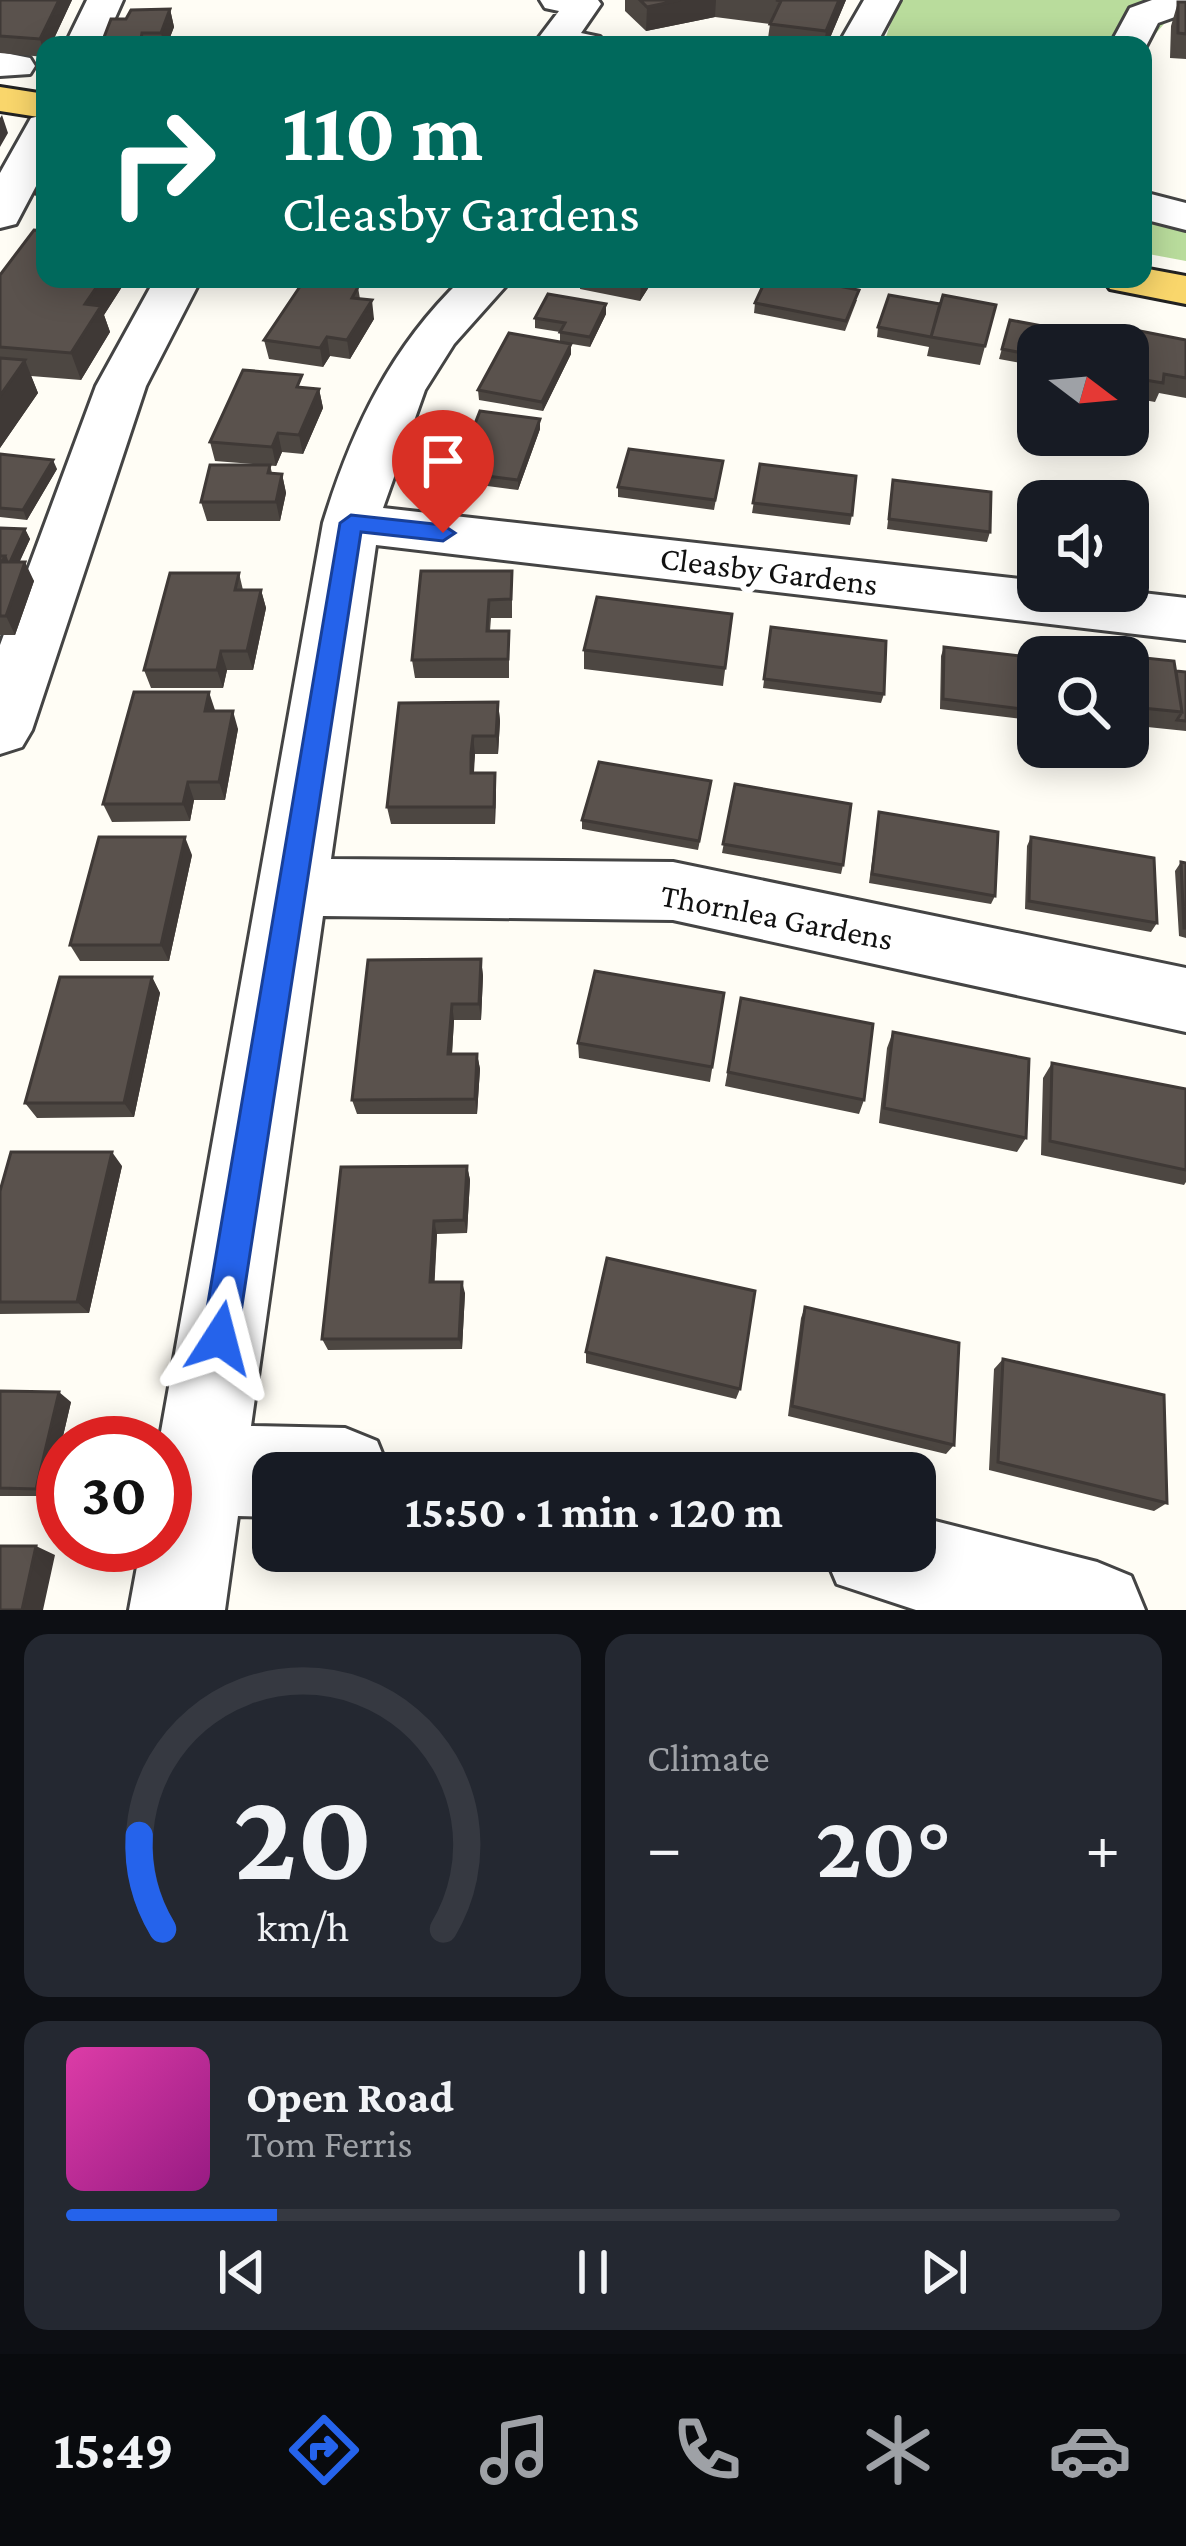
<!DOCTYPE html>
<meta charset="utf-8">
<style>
body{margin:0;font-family:"Crimson Pro",serif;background:#242831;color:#f1f3f6;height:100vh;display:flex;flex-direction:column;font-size:45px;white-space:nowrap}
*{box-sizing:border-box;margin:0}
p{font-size:39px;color:#9ea1a6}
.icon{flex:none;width:66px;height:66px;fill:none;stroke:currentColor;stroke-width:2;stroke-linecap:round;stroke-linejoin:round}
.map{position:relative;height:1610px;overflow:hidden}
.side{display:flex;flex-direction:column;gap:24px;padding:24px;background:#0d0f14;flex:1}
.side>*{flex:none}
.top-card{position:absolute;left:36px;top:36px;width:1116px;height:252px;border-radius:24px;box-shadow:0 6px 30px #0003;background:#00695c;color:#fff;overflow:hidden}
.needle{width:78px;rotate:106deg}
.tools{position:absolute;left:1017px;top:324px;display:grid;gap:24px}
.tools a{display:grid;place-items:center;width:132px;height:132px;border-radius:24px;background:#171b24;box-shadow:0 6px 30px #0003;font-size:60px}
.speed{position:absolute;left:36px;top:1416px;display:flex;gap:24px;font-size:60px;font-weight:700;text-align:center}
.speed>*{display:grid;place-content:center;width:156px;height:156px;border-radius:50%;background:#171b24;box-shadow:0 6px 30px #0003;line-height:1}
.speed .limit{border:18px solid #d22;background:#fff;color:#111}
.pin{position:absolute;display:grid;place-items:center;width:102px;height:102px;color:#fff;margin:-123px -51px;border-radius:50% 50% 50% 0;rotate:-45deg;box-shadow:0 0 12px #0007}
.pin .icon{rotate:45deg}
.me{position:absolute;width:132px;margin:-66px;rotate:9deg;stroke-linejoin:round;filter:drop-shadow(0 0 9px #0008)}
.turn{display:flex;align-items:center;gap:42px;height:252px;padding:0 48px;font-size:54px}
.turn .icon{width:156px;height:156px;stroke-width:2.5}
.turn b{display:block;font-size:84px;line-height:102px}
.big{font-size:90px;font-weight:700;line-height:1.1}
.side .card{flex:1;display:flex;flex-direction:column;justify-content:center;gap:18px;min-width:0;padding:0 42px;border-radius:24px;background:#242831}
.side .dial{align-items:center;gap:0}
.dial svg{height:312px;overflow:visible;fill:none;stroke:#363941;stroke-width:7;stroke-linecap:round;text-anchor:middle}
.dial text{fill:#f1f3f6;stroke:none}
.song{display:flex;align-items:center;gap:36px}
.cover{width:144px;height:144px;border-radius:18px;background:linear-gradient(135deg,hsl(320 70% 55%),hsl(310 70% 35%))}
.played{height:12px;border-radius:6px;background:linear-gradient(90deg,#2563eb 20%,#363941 20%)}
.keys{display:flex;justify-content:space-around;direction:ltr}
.heat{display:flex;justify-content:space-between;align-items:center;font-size:66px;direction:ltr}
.side .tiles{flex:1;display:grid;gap:24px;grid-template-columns:1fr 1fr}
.card:last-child{grid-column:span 2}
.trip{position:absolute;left:252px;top:1452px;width:684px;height:120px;border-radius:24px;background:#171b24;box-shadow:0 6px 30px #0003;font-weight:700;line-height:120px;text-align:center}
.dock{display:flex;height:192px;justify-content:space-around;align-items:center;background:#090b0e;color:#9ea1a6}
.dock .icon{width:84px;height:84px}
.dock .on{color:#2563eb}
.dock b{font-size:54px;color:#f1f3f6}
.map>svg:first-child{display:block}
</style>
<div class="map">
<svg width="1186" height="1610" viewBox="0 0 1186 1610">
<rect width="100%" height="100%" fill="#fffdf5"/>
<path fill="#b9dc9c" d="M899 0H1185L1143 48 883 45Z
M1143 216 1186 228V261L1143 253Z"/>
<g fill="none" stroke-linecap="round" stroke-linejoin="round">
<g stroke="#444" stroke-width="6">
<path id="minor" d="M87 0H123L103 45H65Z
M540 0H598L601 4 581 33 600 37 606 45H541L537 40 559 11 545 8Z
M864 0H900L876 45H838Z
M1152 0H1186V13L1158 23 1143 52V45H1110L1130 8Z
M0 52 30 58 35 66 30 74 0 76Z
M45 115V169L16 224 0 228V173L31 118Z
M1143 192 1186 203V230L1143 219Z
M155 279H201L146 386 32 730 22 747 0 754V645L96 386Z
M462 279H512L454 344 425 390 383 508 1038 581V591H1125L1186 598V640L376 545 331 859 673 862 1186 968V1032L673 920 323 916 251 1426 345 1428 377 1441 390 1473H273V1517L238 1516 225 1610H129L141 1545H165V1443H159L323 523C352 429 390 348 462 279Z
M915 1516 1097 1562 1131 1576 1145 1610H916L837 1584 823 1551H915Z"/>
</g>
<g stroke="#222" stroke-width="6">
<path id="major" d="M0 87 45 94V118L0 111Z
M1143 268 1186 276V304L1110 289 1103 279H1143Z"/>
</g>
<use href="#minor" fill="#fff" fill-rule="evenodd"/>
<use href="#major" fill="#f9d66b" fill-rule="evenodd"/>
</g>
<path fill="#4d4742" d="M0 0H72L51 45H45V57L0 53Z
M625 0H846L827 45H767L770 24 715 17 646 31 625 11Z
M1178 2H1186V59L1170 58 1171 26Z
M170 9 174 27 167 45H101L126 19Z
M45 170V205L39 204 35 194Z
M0 275 127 279 104 315 110 332 81 380 31 376 38 393 0 448Z
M355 279H403L396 288Z
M580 279H654L640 301 580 289Z
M358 287 360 299 374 319 350 359 330 356 323 367 269 359 264 340Z
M857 300 845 331 754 313 755 303Z
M940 304 996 305 980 365 927 356 929 347 877 337 878 327Z
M606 314 590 347 560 342V332L535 328V318Z
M1010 320 1038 345V366L999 359Z
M1140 331 1186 340V398L1159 393 1155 402 1128 397 1133 350Z
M571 344V354L543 411 479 400 478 390Z
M319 389 323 408 303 454 282 452 276 466 215 461 210 442Z
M540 419V429L518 490 457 482 456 472Z
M0 454 57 469 27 520 0 517Z
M723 461 714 510 618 497V487Z
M760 464 852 515 850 525 752 513Z
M270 465 272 473 282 474 286 493 280 521H207L201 502Z
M893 480 990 532 987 542 887 529Z
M1031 496 1038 501V547L1029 546 1028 505Z
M0 528 25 529 30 539 19 562 34 581 15 635H0Z
M512 571V618H491L490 631H509V678H415L412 660Z
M239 573 243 590H261L266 608 253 670H227L223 688H151L144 670Z
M732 614 723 686 584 669V650Z
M771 627 884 694 881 703 763 688Z
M944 647 1038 658V721L940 709 941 656Z
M1117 655 1174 661 1176 671 1186 672V731L1128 725V657H1117Z
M498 702 500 721 498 754H475L473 773 496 791 495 824H391L387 807Z
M215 711 238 729 225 800H194L190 821 112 822 103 804Z
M735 784 843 865 841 874 722 853Z
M710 791 698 850 582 829V820Z
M879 812 995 896 991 904 869 883Z
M1031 837 1157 923 1151 932 1025 909 1027 846Z
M192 855 169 961H80L70 945Z
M1181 862 1186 863V938L1179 936 1175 871Z
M481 959 483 976 481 1020H454L452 1054H477L480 1069 477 1114H357L352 1100Z
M152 977 160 993 134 1117 37 1118 25 1103Z
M724 993 710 1082 579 1058 578 1043Z
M741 998 864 1100 859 1114 725 1086Z
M893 1032 1026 1138 1017 1152 879 1123 887 1048Z
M1052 1063 1186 1089V1182L1184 1185 1041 1155 1043 1078Z
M122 1166 89 1313 0 1314V1191Z
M467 1166 470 1180 467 1233 437 1234 434 1282 465 1293 462 1349 328 1350 322 1339Z
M805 1307 954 1445 946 1454 788 1416 801 1318Z
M586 1352 740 1389 736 1399 586 1363Z
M1003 1359 1167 1503 1154 1511 989 1470 994 1369Z
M0 1391 71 1402 49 1496H0Z"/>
<path fill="#3f3936" d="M59 0H72L51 45H45V56L40 39Z
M680 0H716L715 17 646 31 647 7Z
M839 0H846L827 45H824L826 31Z
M170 9 174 27 167 45H164L161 33Z
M2 115 8 133 0 147V118Z
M102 279H127L104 315 110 332 81 380 71 353 85 304Z
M643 279H654L640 301 641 282Z
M372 300 374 319 350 359 347 340Z
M606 304V314L590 347V337Z
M327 337 330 356 323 367 320 348Z
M571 344V354L543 411 542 402Z
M25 360 38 393 0 448V396Z
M319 389 323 408 303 454 299 435Z
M540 419V429L518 490V480Z
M278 433 282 452 276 466 272 447Z
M53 460 57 469 27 520 23 510Z
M282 474 286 493 280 521 276 502Z
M25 529 30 539 11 581 2 562 5 556Z
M25 562 34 581 15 635 6 616Z
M261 590 266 608 253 670 247 651Z
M221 651 227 670 223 688 217 670Z
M209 692 215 710 211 729 205 711Z
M498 702 500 721 498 754 496 736Z
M233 711 238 729 225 800 219 782Z
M473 736 475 754 473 791 471 773Z
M495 773 496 791 495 824 494 807Z
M188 782 194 800 190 821 183 804Z
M185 837 192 855 169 961 161 945Z
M481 959 483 976 481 1020 479 1004Z
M152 977 160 993 134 1117 124 1103Z
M452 1004 454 1020 451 1069 448 1054Z
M477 1054 480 1069 477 1114 475 1099Z
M112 1152 122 1166 89 1313 77 1302Z
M467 1166 470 1180 467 1233 464 1220Z
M434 1221 437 1234 434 1294 430 1282Z
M462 1282 465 1293 462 1349 459 1339Z
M59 1392 71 1402 49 1496 36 1489Z
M36 1546 55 1555 43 1610H22Z"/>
<path fill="#5a524d" stroke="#3f3936" stroke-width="3" d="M0 0H59L40 39 0 36Z
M640 0H680L647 7Z
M776 0H839L826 31 770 24 781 1Z
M1178 2H1186V34L1178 33Z
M170 9 161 33H142L140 45H101L111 19H126L131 10Z
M45 170V196L35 194Z
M34 230 45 231V279H102L85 304 101 306 71 353 0 347V275Z
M305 279 358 287 352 298 372 300 347 340 327 337 320 348 264 340Z
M766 279H803L859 290 846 321 755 303Z
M548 294 606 304 590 337 560 332 565 323 535 318Z
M889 295 940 304 931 337 878 327Z
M943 295 996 305 985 346 931 337Z
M1010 320 1106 338 1105 345H1038V356L1002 349Z
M1140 331 1186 340V378L1164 374 1163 383 1133 378Z
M509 333 571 344 542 402 478 390Z
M0 358 25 360 0 396Z
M243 370 302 375 297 387 319 389 299 435 278 433 272 447 210 442Z
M480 411 540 419 518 480 456 472Z
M629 449 723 461 715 500 618 487Z
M0 454 53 460 23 510 0 508Z
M760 464 856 476 852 515 753 503Z
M210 465H270L268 473 282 474 276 502H201Z
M893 480 991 492 990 532 889 519Z
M1031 496 1076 501H1038V537L1032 536Z
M1128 507 1132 508 1135 549 1128 548Z
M0 528 25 529 10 562H7L5 556H0Z
M0 556H5L2 562H25L6 616H0Z
M421 571H512L511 599 489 600 488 614 487 631H509L508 659 412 660Z
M170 573H239L235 590H261L247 651H221L217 670H144Z
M597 597 732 614 725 668 584 650Z
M771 627 886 641 884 694 764 679Z
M944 647 1038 658V711L943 699Z
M1117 655 1174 661 1182 712 1132 707 1133 714H1128V657H1118Z
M1176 671 1186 672V721L1177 720 1182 712Z
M134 692H209L205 711H233L219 782H188L183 804H103Z
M498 702 496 736H473L471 753V773H495L494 807H387L399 703Z
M599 762 711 781 699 841 582 820Z
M735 784 851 804 843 865 723 844Z
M879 812 998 832 995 896 872 874Z
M99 837H185L161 945H70Z
M1031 837 1154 858 1157 923 1029 901Z
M1181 862 1186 863V928H1184Z
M481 959 479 1004H452L448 1054H477L475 1099 352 1100 368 960Z
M595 971 724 993 712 1067 578 1043Z
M60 977H152L124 1103H25Z
M741 998 873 1024 864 1100 728 1072Z
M893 1032 1029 1059 1026 1138 884 1108Z
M1052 1063 1186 1089V1170L1050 1141Z
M11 1152H112L77 1302H0V1191Z
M467 1166 464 1220 434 1221 430 1282H462L459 1339H322L341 1167Z
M607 1258 755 1291 740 1389 586 1352Z
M805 1307 959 1343 954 1445 792 1406Z
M1003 1359 1164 1395 1167 1503 998 1462Z
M0 1391 59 1392 36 1489 0 1488Z
M0 1546H36L22 1610H0Z"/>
<path fill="#2563eb" stroke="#184099" stroke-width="3" d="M351 515 443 525 455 533 443 541 361 532 237 1338 232 1351 220 1356 207 1351 202 1338 340 523Z"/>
<g text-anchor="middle" stroke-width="12" stroke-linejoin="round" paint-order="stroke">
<g font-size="33" fill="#111" stroke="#fff">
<text transform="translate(769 570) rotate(7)" y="12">Cleasby Gardens</text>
<text transform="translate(777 916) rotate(11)" y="12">Thornlea Gardens</text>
</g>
</g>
</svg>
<div class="tools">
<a><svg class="needle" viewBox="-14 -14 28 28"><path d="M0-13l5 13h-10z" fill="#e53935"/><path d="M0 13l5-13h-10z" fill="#9ea1a6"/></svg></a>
<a><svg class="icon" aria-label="sound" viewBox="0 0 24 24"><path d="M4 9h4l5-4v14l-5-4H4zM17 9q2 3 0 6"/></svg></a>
<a><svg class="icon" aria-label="search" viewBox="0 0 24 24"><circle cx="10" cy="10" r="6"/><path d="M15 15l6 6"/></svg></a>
</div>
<div class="speed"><div class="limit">30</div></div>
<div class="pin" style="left:443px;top:533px;background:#d93025"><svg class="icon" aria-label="arrive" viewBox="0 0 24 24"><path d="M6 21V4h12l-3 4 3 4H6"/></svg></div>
<svg class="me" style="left:220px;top:1338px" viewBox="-20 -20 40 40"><path d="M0-17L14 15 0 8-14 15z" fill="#2563eb" stroke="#fff" stroke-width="4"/></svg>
<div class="trip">15:50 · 1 min · 120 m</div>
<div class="top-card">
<div class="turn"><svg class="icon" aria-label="right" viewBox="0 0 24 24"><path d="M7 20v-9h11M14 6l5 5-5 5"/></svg><div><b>110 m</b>Cleasby Gardens</div></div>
</div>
</div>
<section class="side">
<div class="tiles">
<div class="card dial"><svg viewBox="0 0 100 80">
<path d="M14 69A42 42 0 1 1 86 69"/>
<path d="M14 69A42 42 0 0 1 8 45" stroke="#2563eb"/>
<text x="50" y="56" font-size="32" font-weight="700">20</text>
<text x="50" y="72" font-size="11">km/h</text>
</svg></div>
<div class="card"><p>Climate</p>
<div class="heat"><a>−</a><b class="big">20°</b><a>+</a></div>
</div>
<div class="card">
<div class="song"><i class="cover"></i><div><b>Open Road</b><p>Tom Ferris</p></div></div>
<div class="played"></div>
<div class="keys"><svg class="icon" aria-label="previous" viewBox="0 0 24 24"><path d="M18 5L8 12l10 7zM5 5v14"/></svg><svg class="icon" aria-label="pause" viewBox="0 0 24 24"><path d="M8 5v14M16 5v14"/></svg><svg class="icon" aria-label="next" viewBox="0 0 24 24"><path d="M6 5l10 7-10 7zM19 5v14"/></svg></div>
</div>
</div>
</section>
<nav class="dock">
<b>15:49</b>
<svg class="icon on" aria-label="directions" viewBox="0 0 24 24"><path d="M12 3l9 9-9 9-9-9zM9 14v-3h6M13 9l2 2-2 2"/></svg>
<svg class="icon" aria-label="music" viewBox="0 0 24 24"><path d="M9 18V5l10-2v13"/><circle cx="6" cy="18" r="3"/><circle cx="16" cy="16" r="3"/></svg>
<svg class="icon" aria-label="phone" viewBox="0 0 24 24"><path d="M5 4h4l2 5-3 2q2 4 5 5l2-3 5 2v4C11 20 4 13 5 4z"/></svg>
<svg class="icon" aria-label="climate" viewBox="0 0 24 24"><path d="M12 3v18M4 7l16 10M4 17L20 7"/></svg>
<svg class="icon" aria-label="car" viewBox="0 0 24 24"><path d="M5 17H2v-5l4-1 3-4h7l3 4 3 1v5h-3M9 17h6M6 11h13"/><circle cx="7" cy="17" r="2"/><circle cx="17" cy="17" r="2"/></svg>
</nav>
